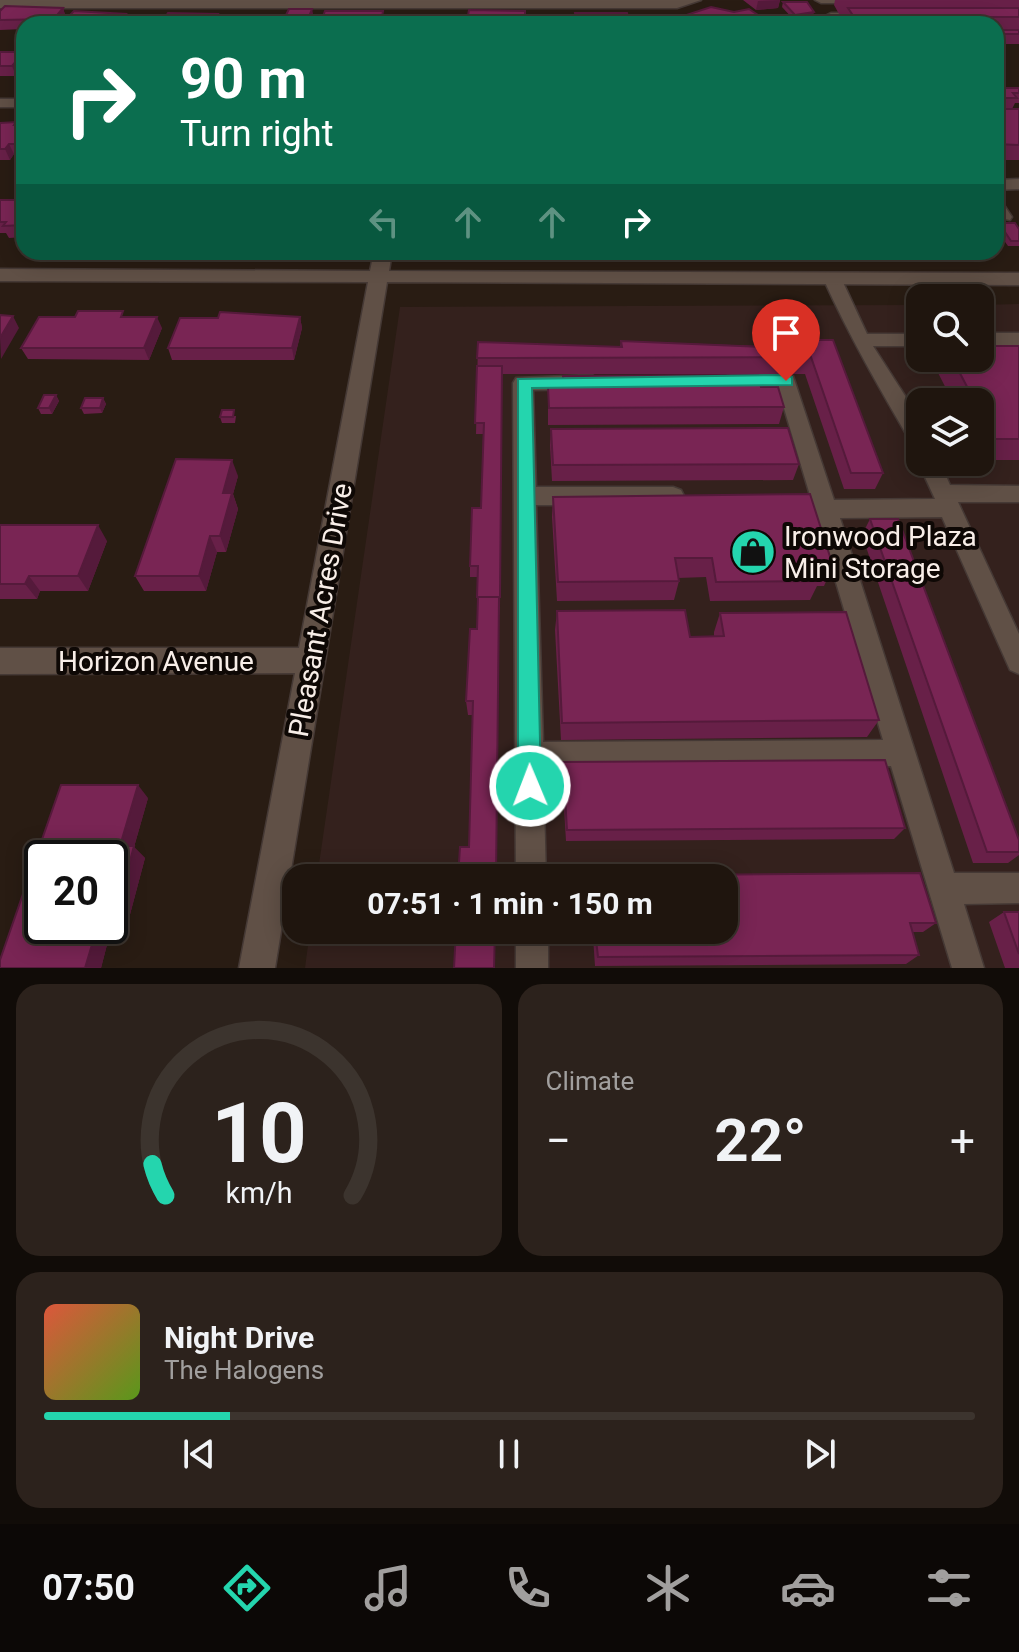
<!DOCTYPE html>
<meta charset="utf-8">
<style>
body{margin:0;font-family:Roboto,sans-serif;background:#2c221c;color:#f1f3f6;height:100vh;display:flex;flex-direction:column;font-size:30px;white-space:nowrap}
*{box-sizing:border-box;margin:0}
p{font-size:26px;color:#a19f9e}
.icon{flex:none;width:44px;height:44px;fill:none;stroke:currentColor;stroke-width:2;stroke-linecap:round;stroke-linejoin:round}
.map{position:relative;height:968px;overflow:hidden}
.side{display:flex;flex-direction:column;gap:16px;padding:16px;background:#110c08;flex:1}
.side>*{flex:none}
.top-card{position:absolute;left:16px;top:16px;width:988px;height:244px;border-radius:24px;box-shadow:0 4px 20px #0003,0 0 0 2px #3c342e;background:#0b6e4f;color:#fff;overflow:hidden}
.controls{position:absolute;left:906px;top:284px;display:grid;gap:16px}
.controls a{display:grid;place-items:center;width:88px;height:88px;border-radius:16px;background:#1f150e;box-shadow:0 4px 20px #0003,0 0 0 2px #3c342e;font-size:40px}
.speed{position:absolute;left:24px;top:840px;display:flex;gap:16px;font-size:40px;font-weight:700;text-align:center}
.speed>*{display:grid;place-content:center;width:104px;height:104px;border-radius:50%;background:#1f150e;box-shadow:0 4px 20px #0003,0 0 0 2px #3c342e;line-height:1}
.speed .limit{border:4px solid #111;border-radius:12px;background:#fff;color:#111}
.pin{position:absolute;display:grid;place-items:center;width:68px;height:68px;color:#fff;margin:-82px -34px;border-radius:50% 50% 50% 0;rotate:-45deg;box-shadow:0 0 8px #0007}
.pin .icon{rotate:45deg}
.me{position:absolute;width:88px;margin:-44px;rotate:359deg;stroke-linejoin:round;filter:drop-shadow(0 0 6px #0008)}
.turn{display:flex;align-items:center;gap:28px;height:168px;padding:0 32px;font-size:36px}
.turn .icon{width:104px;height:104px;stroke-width:2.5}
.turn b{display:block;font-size:56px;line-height:68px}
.lanes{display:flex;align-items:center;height:76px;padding:0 32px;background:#0003;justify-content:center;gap:40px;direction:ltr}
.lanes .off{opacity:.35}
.big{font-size:60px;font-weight:700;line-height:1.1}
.side .widget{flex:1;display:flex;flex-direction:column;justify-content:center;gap:12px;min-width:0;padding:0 28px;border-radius:24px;background:#2c221c}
.side .dial{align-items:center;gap:0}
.dial svg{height:208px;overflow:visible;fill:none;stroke:#3c342e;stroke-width:7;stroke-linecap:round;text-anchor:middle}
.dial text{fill:#f1f3f6;stroke:none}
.song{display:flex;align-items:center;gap:24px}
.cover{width:96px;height:96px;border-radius:12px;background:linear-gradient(135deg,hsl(10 70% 55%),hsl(90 70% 35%))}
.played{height:8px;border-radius:4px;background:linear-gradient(90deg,#24d5ae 20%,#3c342e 20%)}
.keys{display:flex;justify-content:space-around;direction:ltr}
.heat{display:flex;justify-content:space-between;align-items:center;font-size:44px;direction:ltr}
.side .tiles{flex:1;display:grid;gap:16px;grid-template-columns:1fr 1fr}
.widget:last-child{grid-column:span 2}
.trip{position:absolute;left:282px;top:864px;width:456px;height:80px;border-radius:24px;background:#1f150e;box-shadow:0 4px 20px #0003,0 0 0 2px #3c342e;font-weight:700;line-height:80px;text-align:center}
.tabs{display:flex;height:128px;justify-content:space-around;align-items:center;background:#0c0806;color:#a19f9e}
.tabs .icon{width:56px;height:56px}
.tabs .selected{color:#24d5ae}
.tabs b{font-size:36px;color:#f1f3f6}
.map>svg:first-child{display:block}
</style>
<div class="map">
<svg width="1019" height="968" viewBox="0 0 1019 968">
<rect width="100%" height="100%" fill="#291c13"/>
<path fill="#34211d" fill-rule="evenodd" d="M1019 304V968H305L310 930H724V878H317L400 307 920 305V358H980V305ZM920 402H980V462H920Z"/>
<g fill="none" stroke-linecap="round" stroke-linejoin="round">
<g stroke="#453935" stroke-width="3">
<path id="service" d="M815 0H868L862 3H821Z
M831 13H874L880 17 874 21 827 19V15Z
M1019 179V189L996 190V180Z
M996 200 1002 202 1012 217 1010 220 996 217Z
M832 273 841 278 867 334H920V346H873L920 419V449L913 446C881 391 849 336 823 278Z
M980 333H1019V345H980Z
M730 374 793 376 834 500 935 499 918 462 920 459V462H940L950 485 1019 486V502H958L1019 634V674L1010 670 942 517 840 518 954 873H1019V903L964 904 984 968H952L891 766 543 768 546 878H516L513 383 516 378 592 375 602 382 592 389 533 390 536 487H673L681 490 684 496 681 502 673 505H536L543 742 883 740 778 388 723 386 720 381Z
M516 930H548V968H516Z"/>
</g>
<g stroke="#453935" stroke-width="3">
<path id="minor" d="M0 0H701L677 8H0Z
M0 99H24V107H0Z
M374 252H392L389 271 1019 273V285L387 282 275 968H239L295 673 0 674V648H299L368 282 0 281V269L370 271Z"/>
</g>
<use href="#service" fill="#605046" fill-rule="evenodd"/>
<use href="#minor" fill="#605046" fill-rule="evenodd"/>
</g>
<path fill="#682048" d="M743 0H780L778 8 756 10Z
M835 0H1019V44H996V24H846L844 22 847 14H839L834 5Z
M783 2 814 12 812 17 794 20 782 7Z
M711 7 770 23V24H682L683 16Z
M63 8 66 18 61 24H24V29L0 30V11Z
M74 11 129 24H68L66 19Z
M383 11V24H322L321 21Z
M0 52H24V76L22 70 16 76H0Z
M1019 88V103H1015L1012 109H996V98Z
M996 109H1019V160H996Z
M0 123 24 125V154H14L10 160H0Z
M0 200H24V237L9 238 6 233H0Z
M999 223 1019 229V246H1008L996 229Z
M125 317 162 328 149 360 28 359 21 348Z
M300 317 302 328 294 360H172L168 348Z
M762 340H833L883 473 875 489H844L805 374H502L500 608 469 847 473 715H468L466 701 477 629V577H470V566L481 508 483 434H476L478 342 620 347 621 341 760 346Z
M1019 346V460H982L980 456V402H953L935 367 940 358H980Z
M563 376 761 387 784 407 779 424 548 425V387H563Z
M56 395 59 401 52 414H41L38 408Z
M103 398 106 404 102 413 84 414 81 408Z
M236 416 235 423H222L220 417Z
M551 429 799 464 793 480 552 481 550 445Z
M238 476 233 494 238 509 226 552H217L206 591H144L135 576Z
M553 497 833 566 824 586H817L810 600 710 601 706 577 678 578 679 581 674 600 557 601 552 517Z
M870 519 1019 840V855L1008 863H973L862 535Z
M0 525 107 541 88 591H40L37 599H0Z
M557 611 690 637H714V632L720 613 879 720 867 737 561 740 555 630Z
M563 762 905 828 894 839 566 841 562 775Z
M148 798 134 847 145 858 124 937H109L101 968H0Z
M724 878 936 923 923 932H912L919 955 906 964 595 966 593 937H567L566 930H724Z
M1004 912H1019V968H1005L989 922Z"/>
<path fill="#551a3b" d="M780 0 778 8 756 10 758 1Z
M63 8 66 18 61 24H56L54 19Z
M312 9 314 18 311 24H306Z
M814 12 812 17 794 20 795 15Z
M126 14 129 24H119Z
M218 14 220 23 214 24V23Z
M738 17 737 24H698Z
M24 52V66H20L22 70 16 76 12 66Z
M9 144 14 154 10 160 5 149Z
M555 252H575L555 258Z
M13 316 19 328 1 359 0 338Z
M157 317 162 328 149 360 144 348Z
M300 317 302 328 294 360 292 348Z
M56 395 59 401 52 414 49 408Z
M103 398 106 404 102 413 100 408Z
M232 460 238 476 233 494 238 509 226 552 220 536 223 493Z
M98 525 107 541 88 591 78 576Z
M210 536 217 552 206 591 199 576Z
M29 576 40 591 37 599 25 584Z
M138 785 148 798 134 847 145 858 124 937 112 928 120 846Z
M97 928 109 937 101 968H85Z"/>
<path fill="#792554" stroke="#551a3b" stroke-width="2" fill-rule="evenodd" d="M783 2H807L814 12 795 15Z
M5 6 63 8 54 19 0 20V11Z
M711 7 734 12 749 9 770 23 749 24 738 17 694 24 683 16Z
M848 8H1019V17H854Z
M289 9H312L306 24H232L237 15H286Z
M469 10 525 11V24H469V22L495 20H467Z
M74 11 126 14 119 24H88L92 19H66Z
M325 11H383L381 24H357V21H321Z
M168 13 218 14 214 23 161 24Z
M575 13H627L630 24H577Z
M640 15H660V24H645Z
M149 22H161L160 24H147Z
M996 30H1019V34H996Z
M0 52H24L12 66H0Z
M996 88H1019V93H1013L1017 98H996Z
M996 109H1019V145L996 144Z
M16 122 14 125H24V144H9L5 149H0V123Z
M0 200H24V225L3 226 6 222H0Z
M999 223H1015L1019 229V241H1011Z
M78 311H123L121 317H157L144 348H21L39 317H75Z
M220 312 300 317 292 348H168L180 318H218Z
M0 315 13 316 0 338Z
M762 340H833L883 473H851L811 357 477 358 478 342 622 347 621 341 764 347Z
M980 346H1019V439H994L980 412V402H975L952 358H980Z
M477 366H502L500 597H477L478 566H470L472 508H481L484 423H475Z
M758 375 761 387H778L784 407 549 408 548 387H564L563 376Z
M44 395H56L49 408H38Z
M85 398H103L100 408H81Z
M222 410H234L233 417H220Z
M788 428 799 464 553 465 551 429Z
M176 459 232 460 223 493H232L220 536H210L199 576H135Z
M810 494 833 566 815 567 819 581 716 582 712 558H675L679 581 558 582 553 497Z
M870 519H898L1019 840V852H987Z
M0 525H98L78 576H29L25 584H0Z
M478 597H499L496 878H458L460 847H469L473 701H466L470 629H477Z
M685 610 690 637 724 636 720 613 846 612 879 720 562 723 557 611Z
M885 760 905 828 567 830 563 762Z
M61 785H138L120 846H134L112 928H97L85 968H0V960ZM42 858H110V926H42Z
M920 873 936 923H910L919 955 598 957 595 930H724V878H566V876Z
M1004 912H1019V954Z
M456 930H495L494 968H454Z"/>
<path fill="#24d5ae" stroke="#178a71" stroke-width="2" d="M786 375 792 377V385L532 388 541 786 538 794 530 797 521 794 518 786V379Z"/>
<defs>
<g id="shop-disc" transform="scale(2.3)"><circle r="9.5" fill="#24d5ae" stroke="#0e0805"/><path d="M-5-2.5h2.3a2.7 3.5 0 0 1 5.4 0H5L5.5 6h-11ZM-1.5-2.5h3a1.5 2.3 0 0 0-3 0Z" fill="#111"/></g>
</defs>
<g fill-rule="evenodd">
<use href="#shop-disc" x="753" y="552"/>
</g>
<g text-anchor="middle" stroke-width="8" stroke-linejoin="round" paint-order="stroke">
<g font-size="28" fill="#f8eee8" stroke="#0e0805" text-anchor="start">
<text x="784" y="546">Ironwood Plaza<tspan x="784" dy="32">Mini Storage</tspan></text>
</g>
<g font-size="28" fill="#f8eee8" stroke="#0e0805">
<text transform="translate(320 610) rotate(-80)" y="10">Pleasant Acres Drive</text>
<text x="156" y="671">Horizon Avenue</text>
</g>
</g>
</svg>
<div class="controls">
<a><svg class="icon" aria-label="search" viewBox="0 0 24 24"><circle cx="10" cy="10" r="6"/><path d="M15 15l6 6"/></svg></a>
<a><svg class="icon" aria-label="layers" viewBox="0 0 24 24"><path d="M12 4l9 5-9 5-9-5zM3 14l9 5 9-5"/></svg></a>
</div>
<div class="speed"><div class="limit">20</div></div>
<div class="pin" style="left:786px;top:381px;background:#d93025"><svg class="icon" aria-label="arrive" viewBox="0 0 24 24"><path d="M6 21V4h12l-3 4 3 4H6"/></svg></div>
<svg class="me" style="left:530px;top:786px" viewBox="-20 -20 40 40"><circle r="17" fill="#24d5ae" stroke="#fff" stroke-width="3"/><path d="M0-11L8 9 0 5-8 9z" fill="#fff"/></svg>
<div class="trip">07:51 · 1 min · 150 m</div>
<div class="top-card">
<div class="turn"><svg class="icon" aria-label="right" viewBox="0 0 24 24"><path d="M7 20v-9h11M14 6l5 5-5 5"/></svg><div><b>90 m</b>Turn right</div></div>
<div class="lanes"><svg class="icon off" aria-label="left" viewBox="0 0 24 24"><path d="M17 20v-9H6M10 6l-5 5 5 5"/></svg><svg class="icon off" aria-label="ahead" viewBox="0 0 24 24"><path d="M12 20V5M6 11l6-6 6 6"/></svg><svg class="icon off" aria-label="ahead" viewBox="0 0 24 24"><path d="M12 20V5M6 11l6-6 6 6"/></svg><svg class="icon" aria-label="right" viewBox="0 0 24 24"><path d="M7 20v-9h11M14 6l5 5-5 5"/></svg></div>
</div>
</div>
<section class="side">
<div class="tiles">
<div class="widget dial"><svg viewBox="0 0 100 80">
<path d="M14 69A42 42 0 1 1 86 69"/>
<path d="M14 69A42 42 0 0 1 9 57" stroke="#24d5ae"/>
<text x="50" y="56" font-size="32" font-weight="700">10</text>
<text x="50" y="72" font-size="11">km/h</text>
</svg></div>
<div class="widget"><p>Climate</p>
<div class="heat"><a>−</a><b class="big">22°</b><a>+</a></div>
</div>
<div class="widget">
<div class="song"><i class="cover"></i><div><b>Night Drive</b><p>The Halogens</p></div></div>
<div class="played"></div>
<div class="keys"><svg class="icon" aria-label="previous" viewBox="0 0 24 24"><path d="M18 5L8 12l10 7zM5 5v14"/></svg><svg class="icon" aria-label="pause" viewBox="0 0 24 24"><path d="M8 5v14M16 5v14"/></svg><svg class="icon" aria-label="next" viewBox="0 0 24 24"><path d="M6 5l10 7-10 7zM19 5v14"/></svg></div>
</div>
</div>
</section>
<nav class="tabs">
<b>07:50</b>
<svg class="icon selected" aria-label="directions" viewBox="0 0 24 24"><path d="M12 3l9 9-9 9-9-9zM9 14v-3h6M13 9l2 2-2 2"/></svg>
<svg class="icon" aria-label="music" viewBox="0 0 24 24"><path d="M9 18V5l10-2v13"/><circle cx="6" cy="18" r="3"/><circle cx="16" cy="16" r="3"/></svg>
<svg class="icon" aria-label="phone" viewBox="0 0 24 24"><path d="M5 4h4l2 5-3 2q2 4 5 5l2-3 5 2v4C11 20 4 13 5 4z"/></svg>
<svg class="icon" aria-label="climate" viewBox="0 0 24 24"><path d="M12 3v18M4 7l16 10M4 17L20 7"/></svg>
<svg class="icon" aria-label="car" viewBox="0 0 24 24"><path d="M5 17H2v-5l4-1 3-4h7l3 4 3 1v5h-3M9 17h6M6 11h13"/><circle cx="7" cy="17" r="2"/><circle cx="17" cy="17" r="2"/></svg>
<svg class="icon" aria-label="filters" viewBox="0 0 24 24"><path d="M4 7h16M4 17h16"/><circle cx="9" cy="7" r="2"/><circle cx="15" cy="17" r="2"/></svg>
</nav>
